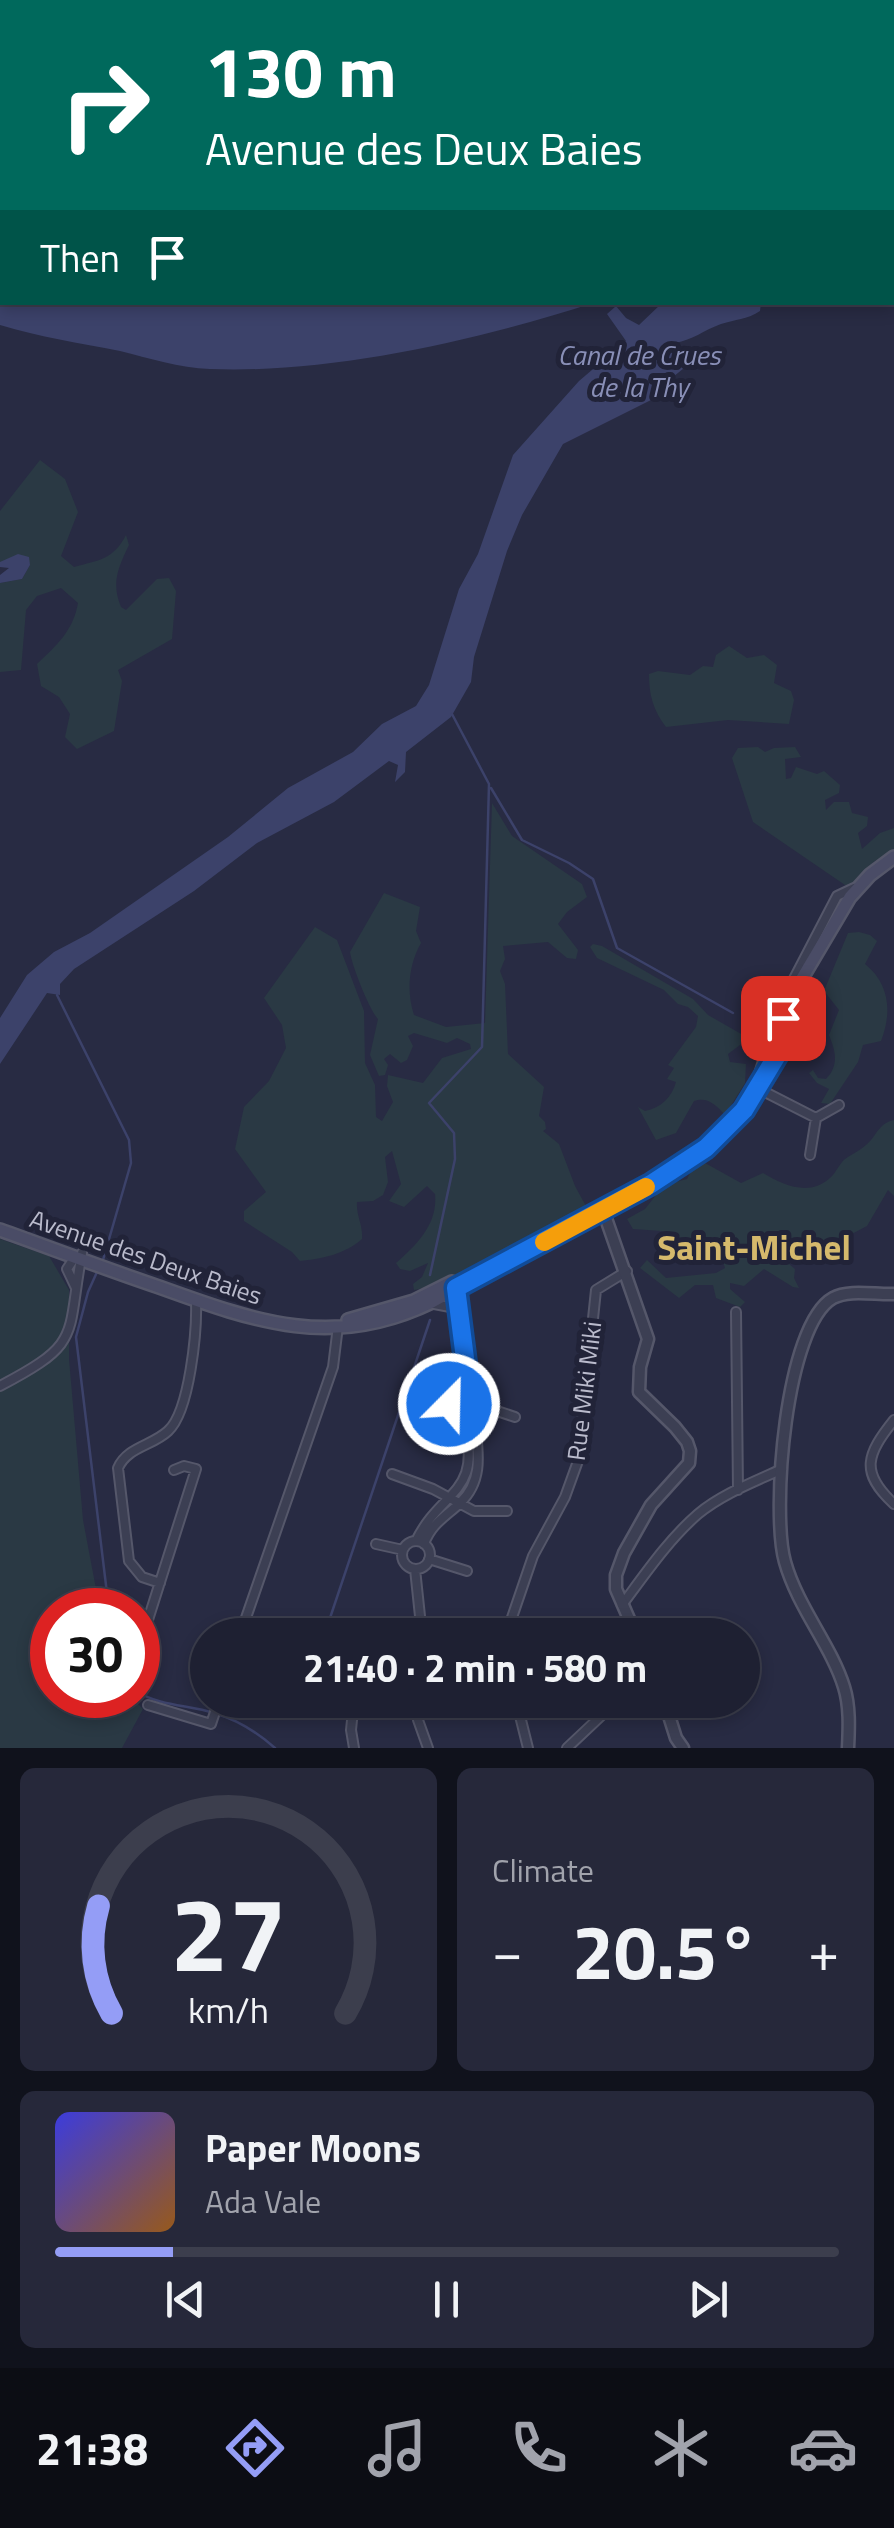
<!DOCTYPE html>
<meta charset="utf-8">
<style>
body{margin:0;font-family:"Titillium Web",sans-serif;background:#26283a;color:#f1f3f6;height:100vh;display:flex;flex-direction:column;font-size:38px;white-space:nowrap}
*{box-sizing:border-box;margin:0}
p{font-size:32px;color:#a1a3ac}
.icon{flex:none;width:55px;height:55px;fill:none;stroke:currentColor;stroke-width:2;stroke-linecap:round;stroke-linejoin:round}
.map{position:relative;height:1748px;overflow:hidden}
.details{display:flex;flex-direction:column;gap:20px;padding:20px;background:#10121c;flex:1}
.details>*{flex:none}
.top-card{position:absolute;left:0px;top:0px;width:895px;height:305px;box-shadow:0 5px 15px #0003,0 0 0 2px #3c3e4d;background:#00695c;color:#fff;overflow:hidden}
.speed{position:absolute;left:30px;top:1588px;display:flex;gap:20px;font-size:50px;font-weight:700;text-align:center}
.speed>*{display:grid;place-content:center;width:130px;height:130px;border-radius:50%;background:#1e2032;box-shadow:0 5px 15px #0003,0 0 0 2px #3c3e4d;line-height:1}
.speed .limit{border:15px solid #d22;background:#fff;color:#111}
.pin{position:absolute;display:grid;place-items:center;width:85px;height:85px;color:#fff;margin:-42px;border-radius:20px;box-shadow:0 5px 15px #0006}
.me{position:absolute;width:110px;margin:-55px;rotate:23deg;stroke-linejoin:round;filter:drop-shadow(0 0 8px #0008)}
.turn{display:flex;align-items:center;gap:35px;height:210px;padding:0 40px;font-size:45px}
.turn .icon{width:130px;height:130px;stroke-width:2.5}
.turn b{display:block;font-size:70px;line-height:85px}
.then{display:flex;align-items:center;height:95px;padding:0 40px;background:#0003;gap:20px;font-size:38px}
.big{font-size:75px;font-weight:700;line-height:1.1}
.details .widget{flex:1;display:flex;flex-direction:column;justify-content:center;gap:15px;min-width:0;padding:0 35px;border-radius:15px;background:#26283a}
.details .dial{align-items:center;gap:0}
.dial svg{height:260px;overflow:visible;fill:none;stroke:#3c3e4d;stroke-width:7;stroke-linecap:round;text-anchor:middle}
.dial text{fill:#f1f3f6;stroke:none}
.song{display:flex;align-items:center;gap:30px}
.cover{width:120px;height:120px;border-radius:15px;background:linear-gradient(135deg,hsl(240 70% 55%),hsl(30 70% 35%))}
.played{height:10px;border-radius:5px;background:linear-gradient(90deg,#949df6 15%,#3c3e4d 15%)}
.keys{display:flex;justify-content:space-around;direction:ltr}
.heat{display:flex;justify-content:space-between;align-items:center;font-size:55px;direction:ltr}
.details .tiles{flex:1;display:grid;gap:20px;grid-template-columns:1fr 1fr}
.widget:last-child{grid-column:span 2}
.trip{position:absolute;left:190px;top:1618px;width:570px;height:100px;border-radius:50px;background:#1e2032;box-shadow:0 5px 15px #0003,0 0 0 2px #3c3e4d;font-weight:700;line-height:100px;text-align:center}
.tabs{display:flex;height:160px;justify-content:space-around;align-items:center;background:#0c0d14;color:#a1a3ac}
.tabs .icon{width:70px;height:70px}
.tabs .on{color:#949df6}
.tabs b{font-size:45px;color:#f1f3f6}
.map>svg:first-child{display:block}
</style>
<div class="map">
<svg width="894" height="1748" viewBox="0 0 894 1748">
<rect width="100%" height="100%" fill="#282b43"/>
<path fill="#2a3944" d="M40 460 65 479 78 512 61 556 74 567C99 560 113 560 126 535L129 545C118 568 111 583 121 607L126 610 157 579 169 578 176 591 172 639 118 670 122 681 114 731 77 749 65 737 70 714 59 697 41 686 37 664C57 645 73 631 78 603L61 588 37 596 26 610 21 670 0 672V583L22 579 30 565 0 562V511Z
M729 646 747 658 764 655 777 665 774 683 791 691 794 700 789 724 728 720 666 727C653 710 649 695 649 674L658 671 690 675 703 666 713 667 716 655Z
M758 747 765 752 774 748 795 747 801 757 785 759 786 779 791 778 796 767 817 774 824 771 840 785 839 793 825 800 826 810 834 802H849L852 813 868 817 867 826 858 833 862 849 880 833 894 828V852L875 861 854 885H845L753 822 732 758 738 748Z
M492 803 512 836 582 884 587 897 567 912 558 924 578 950 576 959 567 958 548 942 503 946 505 959 500 971 505 984 508 1054 544 1087 539 1116 545 1122 546 1129 543 1131 559 1144 575 1186 587 1208 436 1286 414 1290 413 1284 422 1277 428 1263 410 1271 400 1269 396 1263C418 1244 438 1223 435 1194L427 1186 404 1207 389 1201 401 1184 392 1151 385 1157 388 1182 383 1195 373 1201 357 1202C356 1216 363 1224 362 1239 345 1254 322 1259 300 1261L292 1252 244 1221V1211L266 1192 235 1149 244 1107 269 1081 286 1048 282 1025 264 998 315 927 337 940 364 1011 365 1063 375 1085 376 1117 382 1121 393 1102 387 1086 388 1075 423 1083 442 1058 471 1049 470 1044 457 1038 447 1043 414 1033 408 1036 413 1046 407 1060 401 1063 390 1054 384 1059 388 1065 385 1075 379 1076 370 1055 378 1019C369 1009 352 966 350 952L384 893 420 907 416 931 421 943C409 964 406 991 414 1015L446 1027 485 1023Z
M859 932 870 935 877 941 865 964C890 984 892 1013 881 1041L863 1045 858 1062 830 1104 821 1103 829 1089 817 1083 809 1073 813 1070 818 1078 826 1079C839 1065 836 1052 829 1035L839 1010 824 991 848 933Z
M593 944 602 946 693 999 708 1015 743 1035 744 1042 728 1054 730 1062 746 1064 745 1083 725 1115C717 1106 708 1096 694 1101L676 1133 656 1140 638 1107 645 1111C661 1108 672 1097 676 1082L667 1079 674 1068 668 1065 696 1027 698 1016 688 1007 678 1004 664 990 597 958 590 947Z
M894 1120V1209V1196L888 1190 867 1226 823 1249 817 1259H801L789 1264 795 1269 794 1278 799 1288 793 1287 764 1269 744 1286 730 1283V1289L745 1302 740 1307 716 1298 713 1285H695L679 1298 640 1268 647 1260 666 1278 716 1273 725 1268 722 1258 689 1253 662 1231 633 1229 627 1219 645 1209 664 1185 687 1179 692 1169 705 1163 741 1183 763 1173C783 1185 809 1197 830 1178 836 1173 839 1164 845 1159 854 1153 863 1149 871 1140 879 1130 881 1123 894 1120Z
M0 1239 49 1256 69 1290V1359L83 1520 100 1610H52V1695H129L143 1709 122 1748H0Z
M454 1402a14 14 0 1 1 28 0a14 14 0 1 1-28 0Z"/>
<path fill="#3c426a" d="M0 0H894V158L892 2H2V302L593 303C479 340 330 374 210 369 179 368 149 358 120 351 79 343 40 337 0 325Z
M662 303H761L760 311C746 320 736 319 721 324 704 330 693 340 675 343V355L682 359 688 350 689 364 668 381 669 391 563 444 522 515 507 551 474 657 471 682 451 717 406 752 405 772 395 782 398 765 389 761 334 802 257 843 194 891 74 969 60 984V995L47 993 0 1064V1018L27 975 54 952 90 933 228 837 288 788 353 752 382 724 416 706 429 685 459 589 478 554 513 455 579 381 626 341 607 314 616 306 626 318 639 325Z
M18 554 29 557 30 565 22 579 0 583V575L9 568 0 567V562Z"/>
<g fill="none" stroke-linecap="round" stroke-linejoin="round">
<path stroke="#3c426a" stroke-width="2.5" d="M491 788 522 840 569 863 593 879 617 948 733 1013
M57 995 129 1140 131 1163 103 1260
M97 1272 88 1292 76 1337 109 1610
M430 1275 455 1159 454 1133 429 1103 482 1047 489 784 452 714
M329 1621 430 1320
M138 1692C160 1706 189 1705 214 1713 238 1720 257 1732 275 1748"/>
<g stroke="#55576a" stroke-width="12">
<path id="minor" d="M774 1017 837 896 854 888
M759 1089 816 1118 810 1155
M816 1118 839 1105
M75 1257 67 1269 76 1288
M456 1288 457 1314 468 1382
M429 1303 450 1307
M736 1312 738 1490
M449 1402a20 20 0 1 1 40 0a20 20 0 1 1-40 0Z
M0 1386C84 1342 66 1337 82 1253
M488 1408 515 1417
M894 1420C867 1454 859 1472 894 1504
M392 1474 433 1489 474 1511H507
M416 1541C442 1488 483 1495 464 1422
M402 1555a14 14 0 1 1 28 0a14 14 0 1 1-28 0Z
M376 1544 403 1550
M424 1544C431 1524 445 1517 460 1503 484 1480 478 1452 475 1422
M429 1559 467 1571
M415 1569 422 1635
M160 1583 142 1577 129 1561 118 1468C127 1447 152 1446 168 1431 190 1411 197 1330 196 1301
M622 1605C645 1574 669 1539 698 1514 722 1494 754 1482 782 1469
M240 1635 333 1367 338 1326
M506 1635 533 1556 565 1497 578 1461 596 1290 627 1271
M140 1645 196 1469 184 1466 174 1470
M354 1700 351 1730 354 1748
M416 1700 418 1720 428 1748
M516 1700 528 1748
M148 1705 211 1724 219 1700
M567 1748 618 1700"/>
</g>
<g stroke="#55576a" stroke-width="15">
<path id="tertiary" d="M603 1210 648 1339 640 1367 639 1392 675 1427 687 1442 690 1451 689 1463 651 1505 624 1553 616 1575V1589L636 1635
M664 1700 676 1738 683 1748
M848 1748C849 1728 850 1706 844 1687 831 1645 798 1608 785 1562 771 1513 785 1325 833 1298 849 1289 876 1295 894 1294"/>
</g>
<g stroke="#55576a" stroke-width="16">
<path id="secondary" d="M761 1032a16 16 0 1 1 32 0a16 16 0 1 1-32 0Z
M779 1017 850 897 870 875 894 857
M761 1074 766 1058 763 1039
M0 1230C53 1249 106 1269 159 1287 256 1322 333 1350 432 1302L685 1163C729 1132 757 1095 782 1047
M348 1320 414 1301 452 1282"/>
</g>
<use href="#minor" stroke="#3c3f53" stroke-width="8"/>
<use href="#tertiary" stroke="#3c3f53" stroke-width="10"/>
<use href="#secondary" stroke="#4a4c66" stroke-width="11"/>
</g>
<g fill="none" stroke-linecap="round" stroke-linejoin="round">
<g stroke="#114b97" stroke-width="25">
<path id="route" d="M449 1404 456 1387 468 1382 456 1288 651 1184 706 1148 744 1110 782 1047 790 1042 792 1027 783 1018"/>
</g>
<use href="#route" stroke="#1a73e8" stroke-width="18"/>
<path stroke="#f59e0b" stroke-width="18" d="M544 1242 646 1187"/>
</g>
<g text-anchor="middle" stroke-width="10" stroke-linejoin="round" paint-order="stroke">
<g font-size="25" fill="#babbcc" stroke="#212338">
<text transform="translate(146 1257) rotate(19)" y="9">Avenue des Deux Baies</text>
<text transform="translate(584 1391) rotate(-83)" y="9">Rue Miki Miki</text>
</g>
<g font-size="28" font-style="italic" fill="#898fb7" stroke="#212338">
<text x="639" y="365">Canal de Crues<tspan x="639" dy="32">de la Thy</tspan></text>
</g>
<g font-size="35" font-weight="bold" fill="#d5b96c" stroke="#212338">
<text x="754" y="1260">Saint-Michel</text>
</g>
</g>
</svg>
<div class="speed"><div class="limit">30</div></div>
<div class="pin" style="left:783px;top:1018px;background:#d93025"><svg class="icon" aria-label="arrive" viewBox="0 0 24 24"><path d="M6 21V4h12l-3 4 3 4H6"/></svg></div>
<svg class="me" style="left:449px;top:1404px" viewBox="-20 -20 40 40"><circle r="17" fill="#1a73e8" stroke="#fff" stroke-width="3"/><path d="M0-11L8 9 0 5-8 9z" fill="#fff"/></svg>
<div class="trip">21:40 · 2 min · 580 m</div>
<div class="top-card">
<div class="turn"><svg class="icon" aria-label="right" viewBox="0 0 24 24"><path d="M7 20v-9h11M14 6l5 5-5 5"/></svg><div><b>130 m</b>Avenue des Deux Baies</div></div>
<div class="then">Then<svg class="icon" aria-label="arrive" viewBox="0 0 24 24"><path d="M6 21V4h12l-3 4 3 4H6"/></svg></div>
</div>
</div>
<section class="details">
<div class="tiles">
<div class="widget dial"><svg viewBox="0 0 100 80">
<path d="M14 69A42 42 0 1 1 86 69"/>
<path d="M14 69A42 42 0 0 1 10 36" stroke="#949df6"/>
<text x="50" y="56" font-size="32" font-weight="700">27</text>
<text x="50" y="72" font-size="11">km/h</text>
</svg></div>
<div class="widget"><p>Climate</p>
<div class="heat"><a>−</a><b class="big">20.5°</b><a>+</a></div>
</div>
<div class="widget">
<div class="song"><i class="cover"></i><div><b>Paper Moons</b><p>Ada Vale</p></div></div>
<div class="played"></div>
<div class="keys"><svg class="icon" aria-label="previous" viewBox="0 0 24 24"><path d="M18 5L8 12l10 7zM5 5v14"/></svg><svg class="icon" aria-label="pause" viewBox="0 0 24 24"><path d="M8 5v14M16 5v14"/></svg><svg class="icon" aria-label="next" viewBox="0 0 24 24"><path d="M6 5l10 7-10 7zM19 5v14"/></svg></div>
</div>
</div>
</section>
<nav class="tabs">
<b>21:38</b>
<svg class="icon on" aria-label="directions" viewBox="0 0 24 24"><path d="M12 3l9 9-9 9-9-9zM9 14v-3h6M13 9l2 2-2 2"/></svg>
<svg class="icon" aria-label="music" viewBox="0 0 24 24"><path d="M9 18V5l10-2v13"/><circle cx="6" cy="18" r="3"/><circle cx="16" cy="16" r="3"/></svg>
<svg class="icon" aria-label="phone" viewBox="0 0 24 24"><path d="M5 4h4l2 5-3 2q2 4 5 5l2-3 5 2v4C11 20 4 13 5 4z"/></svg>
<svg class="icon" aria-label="climate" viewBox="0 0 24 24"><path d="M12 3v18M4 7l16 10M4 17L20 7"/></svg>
<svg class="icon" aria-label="car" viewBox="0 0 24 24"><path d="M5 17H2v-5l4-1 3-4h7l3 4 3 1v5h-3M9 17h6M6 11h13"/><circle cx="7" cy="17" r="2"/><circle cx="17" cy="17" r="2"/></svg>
</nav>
